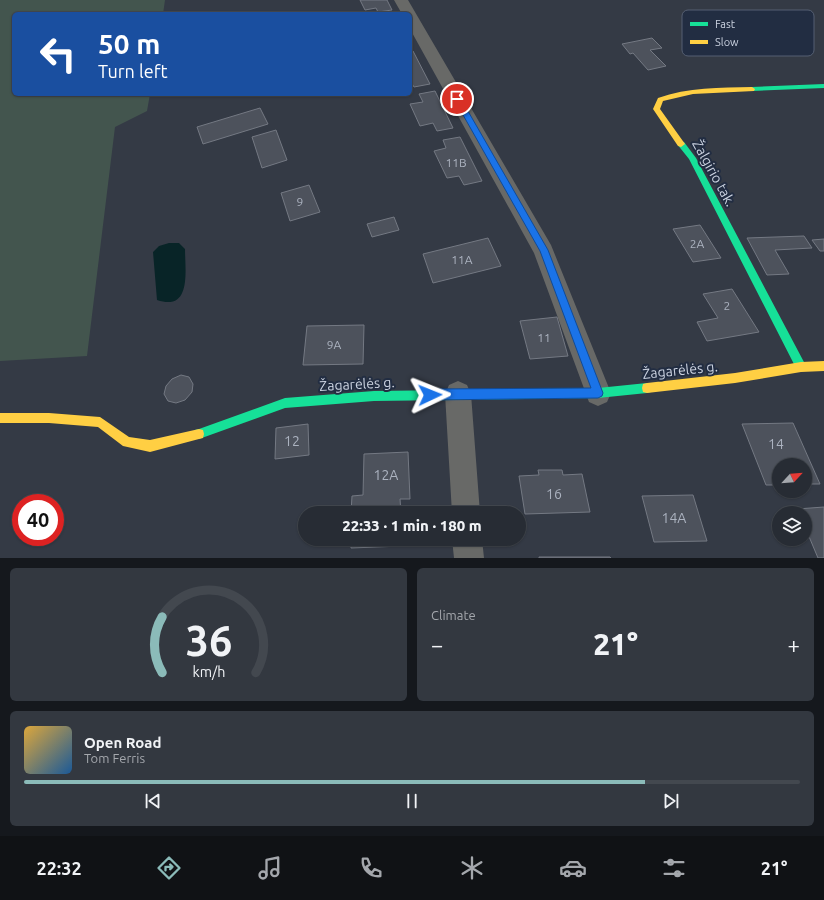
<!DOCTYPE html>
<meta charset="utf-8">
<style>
body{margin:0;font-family:Ubuntu,sans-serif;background:#333840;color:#f1f3f6;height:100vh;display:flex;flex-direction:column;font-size:15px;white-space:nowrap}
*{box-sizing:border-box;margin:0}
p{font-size:13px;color:#a4a7ac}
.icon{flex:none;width:22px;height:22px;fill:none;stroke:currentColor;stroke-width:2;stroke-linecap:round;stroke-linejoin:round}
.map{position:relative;height:558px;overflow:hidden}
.sheet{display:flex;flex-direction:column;gap:10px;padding:10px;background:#15181d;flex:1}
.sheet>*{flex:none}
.top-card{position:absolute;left:12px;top:12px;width:400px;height:84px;border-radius:6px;box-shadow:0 1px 3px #0004,0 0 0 1px #43484f;background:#1a4fa0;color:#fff;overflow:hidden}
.needle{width:26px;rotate:64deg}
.tools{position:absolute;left:772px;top:458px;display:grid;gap:8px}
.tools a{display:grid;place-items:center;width:40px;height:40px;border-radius:50%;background:#272c34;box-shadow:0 1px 3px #0004,0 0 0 1px #43484f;font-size:20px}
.speed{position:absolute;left:12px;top:494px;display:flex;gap:8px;font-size:20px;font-weight:700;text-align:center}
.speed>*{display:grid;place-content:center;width:52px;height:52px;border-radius:50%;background:#272c34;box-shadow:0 1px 3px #0004,0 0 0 1px #43484f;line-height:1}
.speed .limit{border:6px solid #d22;background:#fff;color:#111}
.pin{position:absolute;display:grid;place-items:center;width:34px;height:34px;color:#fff;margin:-17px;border:2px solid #fff;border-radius:50%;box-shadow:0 1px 4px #0007}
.me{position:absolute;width:44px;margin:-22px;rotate:88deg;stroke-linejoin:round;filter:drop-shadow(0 0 3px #0008)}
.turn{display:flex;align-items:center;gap:14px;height:84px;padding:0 20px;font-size:18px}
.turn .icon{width:52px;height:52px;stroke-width:2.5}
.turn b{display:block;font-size:28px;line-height:34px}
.big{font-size:30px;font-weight:800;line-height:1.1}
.sheet .widget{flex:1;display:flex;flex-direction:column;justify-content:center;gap:6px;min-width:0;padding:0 14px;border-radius:6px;background:#333840}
.sheet .dial{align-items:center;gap:0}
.dial svg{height:104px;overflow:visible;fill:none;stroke:#43484f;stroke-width:7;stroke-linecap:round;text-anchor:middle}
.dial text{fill:#f1f3f6;stroke:none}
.song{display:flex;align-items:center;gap:12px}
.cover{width:48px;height:48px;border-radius:6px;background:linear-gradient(135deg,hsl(40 70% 55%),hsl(210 70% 35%))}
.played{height:4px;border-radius:2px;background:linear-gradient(90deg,#8bbbb9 80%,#43484f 80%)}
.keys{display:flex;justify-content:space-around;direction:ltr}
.heat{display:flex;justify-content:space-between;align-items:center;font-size:22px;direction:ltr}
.sheet .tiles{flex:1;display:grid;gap:10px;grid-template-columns:1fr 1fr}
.widget:last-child{grid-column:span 2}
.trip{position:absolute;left:298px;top:506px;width:228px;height:40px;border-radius:20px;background:#272c34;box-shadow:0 1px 3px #0004,0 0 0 1px #43484f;font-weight:800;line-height:40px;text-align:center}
.tab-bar{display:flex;height:64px;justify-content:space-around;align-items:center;background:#101215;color:#a4a7ac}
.tab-bar .icon{width:28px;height:28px}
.tab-bar .current{color:#8bbbb9}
.tab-bar b{font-size:18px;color:#f1f3f6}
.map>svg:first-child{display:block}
</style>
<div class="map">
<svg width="824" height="558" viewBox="0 0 824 558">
<rect width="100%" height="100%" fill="#343a45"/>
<path fill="#43554e" d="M0 0H165L163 14H14V94H150L147 111 115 127 87 356 0 361Z"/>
<path fill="#082427" d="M169 243H179L185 249C185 270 192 312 157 300L153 252 159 246Z"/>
<path fill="#4d525c" stroke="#747983" d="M360 0H387L392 10 378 12 376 8 365 10Z
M652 38 662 48 650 50 666 66 648 70 633 53 630 54 622 44Z
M413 51 430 84 414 87 410 80V52Z
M435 91 453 128 437 131 433 123 420 126 410 104 423 102 419 94Z
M260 108 268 124 203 144 197 127Z
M276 130 287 160 262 168 252 137Z
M460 137 482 181 464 185 459 176 447 178 434 151 446 148 443 140Z
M309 185 320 212 290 221 281 193Z
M394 217 399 230 372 237 367 224Z
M700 225 721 258 693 262 673 229Z
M804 236 812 248 775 250 789 274 767 275 747 238Z
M488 238 501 266 433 283 423 254Z
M824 239V251H820L812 240Z
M732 289 759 332 707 341 697 322 718 318 703 294Z
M557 317 568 356 530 359 520 321Z
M364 325 363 364 303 365 307 326Z
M181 375 189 377 193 384 192 392 185 400 176 403 168 401 164 394 166 386 172 379Z
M793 423 820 484H805V465H779V485H766L742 424Z
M308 424 309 455 275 459 276 428Z
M408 452 410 499H400L401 513H351L352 496 363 495 364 454Z
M538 470H562L563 475 582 474 590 512 525 514 519 476 539 475Z
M693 495 707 541 654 542 642 496Z
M824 507V558H818L805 527V513H799L797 509Z
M351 539H402V546L351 548Z
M539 557H610L611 558H539Z"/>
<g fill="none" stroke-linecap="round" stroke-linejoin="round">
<path fill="#686967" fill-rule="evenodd" d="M394 0H408L551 245 611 393 607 402 598 406 589 402 534 253 410 29V14H402Z
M458 381 467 385 471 394 480 513H452L445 394 449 385Z
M452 539H482L484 558H454Z"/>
<path fill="#16e098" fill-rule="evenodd" d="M824 84V88L752 91 749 89 752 87Z
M681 141 684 142 696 158 805 364 806 367 805 370 801 372 797 370 689 159 677 144Z
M647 383 651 384 652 388 651 392 647 393 598 398 374 401 285 408 199 439 195 438 194 434 195 430 199 429 285 398 374 391 598 388Z"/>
<path fill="#ffcf43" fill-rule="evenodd" d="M752 87 755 89 754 91 693 94 663 101 660 109 685 144 681 147 678 146 653 109 658 98C688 87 720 88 752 87Z
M824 361V371L801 372 735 383 647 393 643 392 642 388 643 384 647 383 735 373 801 362Z
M0 413H49L100 417 129 437 150 440 199 429 203 430 204 434 203 438 199 439 150 452 123 446 98 427 49 423H0Z"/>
</g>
<path fill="#1a73e8" stroke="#114b97" d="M457 96 461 99 548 250 603 393 602 396 598 398 430 400 427 398 425 395 427 391 430 389 591 388 540 251 454 99Z"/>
<g text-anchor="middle" stroke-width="4" stroke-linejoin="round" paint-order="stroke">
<g font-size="12" fill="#acb3c0">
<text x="456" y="167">11B</text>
<text x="300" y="206">9</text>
<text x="697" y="248">2A</text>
<text x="462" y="264">11A</text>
<text x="727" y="310">2</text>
<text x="544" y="342">11</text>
<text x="334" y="349">9A</text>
</g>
<g font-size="14" fill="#ccd3e1" stroke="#222d42">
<text transform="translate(714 173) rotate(61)" y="5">Žalgirio tak.</text>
<text transform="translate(680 370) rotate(-6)" y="5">Žagarėlės g.</text>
<text transform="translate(357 384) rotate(-3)" y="5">Žagarėlės g.</text>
</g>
<g font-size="14" fill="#acb3c0">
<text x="292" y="446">12</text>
<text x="776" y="449">14</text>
<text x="386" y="480">12A</text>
<text x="554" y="499">16</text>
<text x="674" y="523">14A</text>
</g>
</g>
<rect x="682" y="10" width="132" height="46" rx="6" fill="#222d42" stroke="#555f72" stroke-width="1"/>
<rect x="690" y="22" width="18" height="4" fill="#16e098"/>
<rect x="690" y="40" width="18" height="4" fill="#ffcf43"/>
<g font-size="11" fill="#ccd3e1">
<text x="715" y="28">Fast</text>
<text x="715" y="46">Slow</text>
</g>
</svg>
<div class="tools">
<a><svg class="needle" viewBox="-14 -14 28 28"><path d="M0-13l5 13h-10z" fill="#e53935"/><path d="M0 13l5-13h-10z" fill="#a4a7ac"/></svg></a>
<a><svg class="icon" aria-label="layers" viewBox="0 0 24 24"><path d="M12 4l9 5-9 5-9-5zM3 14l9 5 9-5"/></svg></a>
</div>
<div class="speed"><div class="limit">40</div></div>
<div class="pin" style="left:457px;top:99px;background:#d93025"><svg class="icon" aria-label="arrive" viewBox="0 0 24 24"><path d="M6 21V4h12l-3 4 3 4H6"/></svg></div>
<svg class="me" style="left:430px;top:395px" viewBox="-20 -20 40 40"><path d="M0-17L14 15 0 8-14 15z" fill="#1a73e8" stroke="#fff" stroke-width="4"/></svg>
<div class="trip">22:33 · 1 min · 180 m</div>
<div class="top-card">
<div class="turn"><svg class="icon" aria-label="left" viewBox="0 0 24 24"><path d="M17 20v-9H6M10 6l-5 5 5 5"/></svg><div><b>50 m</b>Turn left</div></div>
</div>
</div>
<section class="sheet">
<div class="tiles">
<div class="widget dial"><svg viewBox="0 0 100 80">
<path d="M14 69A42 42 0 1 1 86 69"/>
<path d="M14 69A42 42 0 0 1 14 26" stroke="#8bbbb9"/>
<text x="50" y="56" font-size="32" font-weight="700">36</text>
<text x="50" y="72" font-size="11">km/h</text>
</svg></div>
<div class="widget"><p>Climate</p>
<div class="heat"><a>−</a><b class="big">21°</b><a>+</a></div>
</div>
<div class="widget">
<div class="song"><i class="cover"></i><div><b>Open Road</b><p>Tom Ferris</p></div></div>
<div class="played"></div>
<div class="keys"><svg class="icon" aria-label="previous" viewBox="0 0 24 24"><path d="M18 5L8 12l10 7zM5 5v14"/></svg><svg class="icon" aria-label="pause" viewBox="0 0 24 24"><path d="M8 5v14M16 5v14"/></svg><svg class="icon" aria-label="next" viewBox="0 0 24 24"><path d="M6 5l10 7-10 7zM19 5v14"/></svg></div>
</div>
</div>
</section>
<nav class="tab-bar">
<b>22:32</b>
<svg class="icon current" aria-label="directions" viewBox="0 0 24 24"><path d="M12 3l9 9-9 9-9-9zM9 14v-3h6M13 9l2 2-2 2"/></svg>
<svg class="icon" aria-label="music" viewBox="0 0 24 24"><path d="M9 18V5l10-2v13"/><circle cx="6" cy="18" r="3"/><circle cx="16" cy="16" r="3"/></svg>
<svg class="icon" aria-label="phone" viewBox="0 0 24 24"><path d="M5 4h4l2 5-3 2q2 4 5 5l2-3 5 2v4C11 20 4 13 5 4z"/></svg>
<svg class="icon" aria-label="climate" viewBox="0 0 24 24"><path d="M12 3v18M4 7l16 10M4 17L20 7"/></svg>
<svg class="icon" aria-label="car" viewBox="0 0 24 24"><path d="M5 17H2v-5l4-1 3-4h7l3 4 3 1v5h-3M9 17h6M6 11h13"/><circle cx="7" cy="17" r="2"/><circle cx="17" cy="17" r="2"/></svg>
<svg class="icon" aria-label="filters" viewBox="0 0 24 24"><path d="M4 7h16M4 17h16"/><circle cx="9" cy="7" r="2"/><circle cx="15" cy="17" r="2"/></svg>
<b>21°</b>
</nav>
